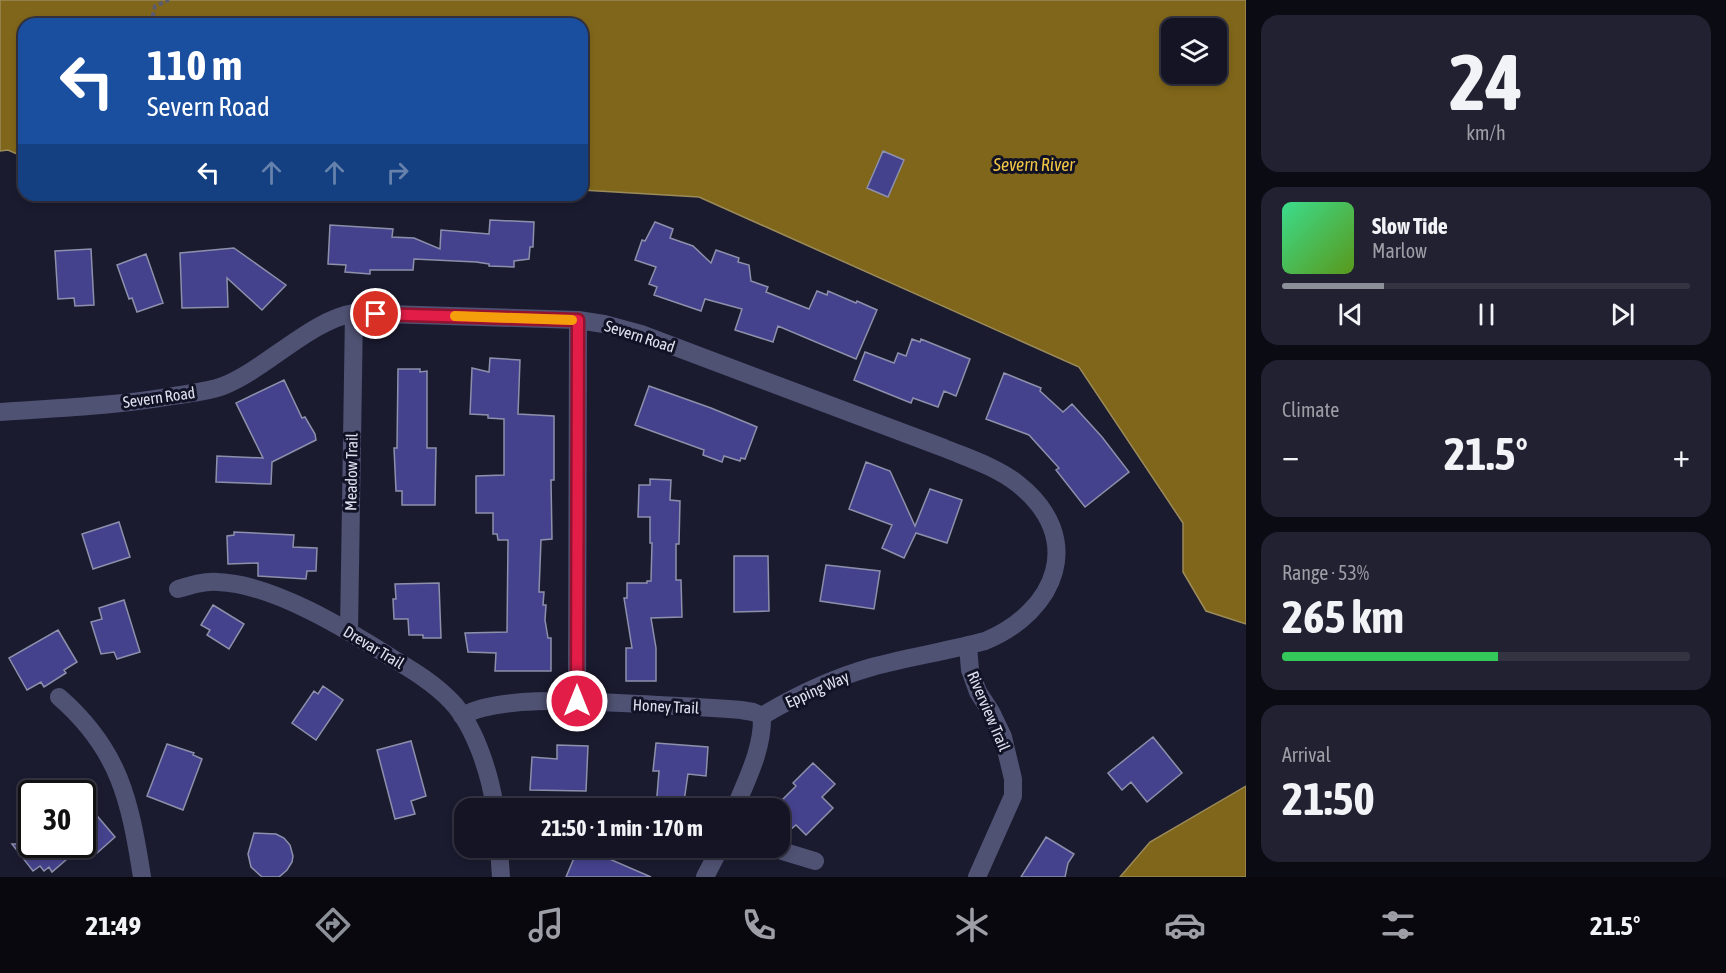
<!DOCTYPE html>
<meta charset="utf-8">
<style>
body{margin:0;font-family:"Asap Condensed",sans-serif;background:#212131;color:#f1f3f6;height:100vh;display:flex;flex-direction:column;font-size:22px;white-space:nowrap}
*{box-sizing:border-box;margin:0}
p{font-size:20px;color:#9d9ea6}
.icon{flex:none;width:33px;height:33px;fill:none;stroke:currentColor;stroke-width:2;stroke-linecap:round;stroke-linejoin:round}
.map{position:relative;flex:1;overflow:hidden}
.panel{display:flex;flex-direction:column;gap:15px;padding:15px;background:#0b0b14;width:480px}
.panel>*{flex:none}
.top-card{position:absolute;left:18px;top:18px;width:570px;height:183px;border-radius:18px;box-shadow:0 3px 9px #0003,0 0 0 2px #333341;background:#1a4fa0;color:#fff;overflow:hidden}
.buttons{position:absolute;left:1161px;top:18px;display:grid;gap:12px}
.buttons a{display:grid;place-items:center;width:66px;height:66px;border-radius:12px;background:#141424;box-shadow:0 3px 9px #0003,0 0 0 2px #333341;font-size:30px}
.speed{position:absolute;left:18px;top:780px;display:flex;gap:12px;font-size:30px;font-weight:700;text-align:center}
.speed>*{display:grid;place-content:center;width:78px;height:78px;border-radius:50%;background:#141424;box-shadow:0 3px 9px #0003,0 0 0 2px #333341;line-height:1}
.speed .limit{border:3px solid #111;border-radius:9px;background:#fff;color:#111}
.pin{position:absolute;display:grid;place-items:center;width:51px;height:51px;color:#fff;margin:-26px;border:3px solid #fff;border-radius:50%;box-shadow:0 2px 6px #0007}
.me{position:absolute;width:66px;margin:-33px;rotate:0deg;stroke-linejoin:round;filter:drop-shadow(0 0 4px #0008)}
.turn{display:flex;align-items:center;gap:21px;height:126px;padding:0 30px;font-size:27px}
.turn .icon{width:78px;height:78px;stroke-width:2.5}
.turn b{display:block;font-size:42px;line-height:51px}
.lanes{display:flex;align-items:center;height:57px;padding:0 30px;background:#0003;justify-content:center;gap:30px;direction:ltr}
.lanes .off{opacity:.35}
.big{font-size:45px;font-weight:700;line-height:1.1}
.panel .widget{flex:1;display:flex;flex-direction:column;justify-content:center;gap:9px;min-width:0;padding:0 21px;border-radius:18px;background:#212131}
.panel .dial{align-items:center;gap:0}
.dial b{font-size:78px;line-height:1}
.song{display:flex;align-items:center;gap:18px}
.cover{width:72px;height:72px;border-radius:9px;background:linear-gradient(135deg,hsl(150 70% 55%),hsl(90 70% 35%))}
.played{height:6px;border-radius:3px;background:linear-gradient(90deg,#8c9099 25%,#333341 25%)}
.keys{display:flex;justify-content:space-around;direction:ltr}
.heat{display:flex;justify-content:space-between;align-items:center;font-size:33px;direction:ltr}
.charge{height:9px;border-radius:4px;background:linear-gradient(90deg,#34c759 53%,#333341 0)}
.trip{position:absolute;left:454px;top:798px;width:336px;height:60px;border-radius:18px;background:#141424;box-shadow:0 3px 9px #0003,0 0 0 2px #333341;font-weight:700;line-height:60px;text-align:center}
.dock{display:flex;height:96px;justify-content:space-around;align-items:center;background:#08080e;color:#9d9ea6}
.dock .icon{width:42px;height:42px}
.dock .on{color:#8c9099}
.dock b{font-size:27px;color:#f1f3f6}
main{display:flex;flex:1;min-height:0}
.map>svg:first-child{display:block}
</style>
<main>
<div class="map">
<svg width="1246" height="877" viewBox="0 0 1246 877">
<rect width="100%" height="100%" fill="#1b1b30"/>
<path fill="#7f661a" stroke="#9c8b5a" stroke-width="1.5" fill-rule="evenodd" d="M0 0H1246V624L1206 611 1183 572V523L1079 367 699 197 582 190V24H24V157L8 150 0 151ZM1172 28H1216V74H1172Z
M1246 786V877H1120L1150 842Z"/>
<path fill="#45428d" stroke="#8d90ab" stroke-width="1.5" d="M883 151 904 160 888 197 867 188Z
M490 220 534 222 533 247H530L529 259 514 261V267L489 266V264L476 262 414 259 413 270H370V274L345 272 346 265 328 264 330 225 393 229 392 237 414 238 440 249 441 230 489 234Z
M655 222 673 229 670 238 693 246 711 263 716 250 739 258 738 262 749 265 751 281 768 287 766 292 809 309 817 291 827 295 828 291 856 303 857 301 877 310 856 359 778 326 773 342 735 330 742 309 705 299 701 311 654 295 657 287 649 284 656 267 635 260 642 240 645 241Z
M234 248 286 285 262 310 227 278 228 307 182 308 180 253Z
M91 249 94 305 75 306 74 298 58 299 55 251Z
M146 254 163 303 137 312 132 298 129 299 117 265Z
M912 339 920 342 921 339 970 359 956 396 944 391 938 407 913 398 911 403 854 380 865 352 894 363 898 353 906 356Z
M490 358 520 360 518 414 554 416V480H551L552 539 541 540 539 592H544L543 605H546L545 620 548 638H551V671H495L496 653 468 652 465 633 507 632 508 540H498L497 534H493V513H476V476L504 475V419L488 418V415L470 414 472 368 489 372Z
M398 369H420V372L427 371V448H436L435 505H402V491H396L394 448H397Z
M1004 373 1041 388 1040 391 1063 412 1072 404 1102 437 1129 472 1085 507 1056 470 1059 468 1029 435 986 419Z
M284 380 302 418 305 417 315 434 316 440 272 462 271 484 216 482 217 456 263 458 236 403Z
M649 386 711 408 757 427 745 459 741 458 740 461 724 456 722 462 703 455 704 450 635 425Z
M866 462 890 471 915 526 930 489 962 500 947 543 916 533 904 558 882 548 892 525 849 509Z
M650 479 671 480 670 500 680 501 679 544H676V580H681L682 617 651 618 656 648V681H626V648H632L624 598H627V583H647V581H651L652 543H650V517H638L639 485H650Z
M119 522 130 557 93 569 82 534Z
M234 532 294 535 293 547 317 548 316 571H307L306 579 258 576V563L228 564 227 536 234 535Z
M734 556H768L769 611 734 612Z
M826 565 880 571 874 609 820 601Z
M439 583 441 638H423V635H409L408 619H394L393 599H396L395 584Z
M124 600 140 652 117 659 114 652 101 654 91 622 102 619 99 608Z
M213 605 244 624 229 649 207 635 210 630 201 625Z
M58 630 77 662 64 670 66 673 44 687 41 682 27 690 9 658Z
M323 686 343 700 316 740 292 723 314 691 318 694Z
M1153 737 1182 773 1147 802 1131 782 1122 790 1108 773Z
M411 741 426 796 411 801 415 814 395 819 377 750Z
M656 743 708 747 706 776 688 774 683 808H656L659 771H653Z
M167 744 194 753 193 755 202 759 183 810 147 796Z
M557 745 588 746 586 791 530 790 532 757 557 759Z
M813 763 835 784 822 797 833 808 806 835 796 825 790 830 780 821V802L796 786 793 783Z
M82 798 115 837 97 853 91 847 82 854V846L52 872 49 867 44 871 40 866 33 871 12 844H82Z
M254 833 276 834 284 838 290 845 293 856 292 862 287 870 279 877H262L251 867 248 854Z
M1046 837 1074 854 1068 863 1065 877H1021Z
M577 851 589 857 591 851 651 877H566Z"/>
<g fill="none" stroke-linecap="round" stroke-linejoin="round">
<path stroke="#5b5c6f" stroke-width="4" stroke-dasharray="4.5 3" stroke-linecap="butt" d="M151 24 155 6 169 0"/>
<path stroke="#505273" stroke-width="18" d="M0 412C58 408 116 406 173 396 190 393 207 392 223 386 266 369 311 320 354 313L578 320 604 324 641 334 944 448C968 458 997 467 1018 484 1086 538 1057 611 985 641 948 651 909 657 872 667 833 678 797 695 762 716
M178 589C191 585 204 581 218 582 273 584 346 629 392 658 412 670 434 683 451 701 475 726 490 774 495 808
M349 631 354 313
M968 646 970 670 978 692 991 712 1003 737 1013 779V796L977 877
M59 697C120 750 130 801 142 877
M577 701 578 320
M462 716C502 694 594 702 640 704 674 706 708 707 741 710L753 712 762 716
M735 808C747 779 763 749 762 716
M499 848 501 877
M772 848 815 861
M705 877 720 848"/>
</g>
<g fill="none" stroke-linecap="round" stroke-linejoin="round">
<g stroke="#92132f" stroke-width="15">
<path id="route" d="M376 314 578 320 577 701"/>
</g>
<use href="#route" stroke="#e11d48" stroke-width="10"/>
<path stroke="#f59e0b" stroke-width="10" d="M455 316 572 320"/>
</g>
<g text-anchor="middle" stroke-width="6" stroke-linejoin="round" paint-order="stroke">
<g font-size="16" fill="#dee0ee" stroke="#121226">
<text transform="translate(640 336) rotate(18)" y="6">Severn Road</text>
<text transform="translate(159 397) rotate(-8)" y="6">Severn Road</text>
<text transform="translate(351 472) rotate(-89)" y="6">Meadow Trail</text>
<text transform="translate(374 647) rotate(31)" y="6">Drevar Trail</text>
<text transform="translate(817 689) rotate(-24)" y="6">Epping Way</text>
<text transform="translate(666 706) rotate(3)" y="6">Honey Trail</text>
<text transform="translate(989 711) rotate(67)" y="6">Riverview Trail</text>
</g>
<g font-size="18" font-style="italic" fill="#f2c644" stroke="#121226">
<text x="1034" y="171">Severn River</text>
</g>
</g>
</svg>
<div class="buttons">
<a><svg class="icon" aria-label="layers" viewBox="0 0 24 24"><path d="M12 4l9 5-9 5-9-5zM3 14l9 5 9-5"/></svg></a>
</div>
<div class="speed"><div class="limit">30</div></div>
<div class="pin" style="left:376px;top:314px;background:#d93025"><svg class="icon" aria-label="arrive" viewBox="0 0 24 24"><path d="M6 21V4h12l-3 4 3 4H6"/></svg></div>
<svg class="me" style="left:577px;top:701px" viewBox="-20 -20 40 40"><circle r="17" fill="#e11d48" stroke="#fff" stroke-width="3"/><path d="M0-11L8 9 0 5-8 9z" fill="#fff"/></svg>
<div class="trip">21:50 · 1 min · 170 m</div>
<div class="top-card">
<div class="turn"><svg class="icon" aria-label="left" viewBox="0 0 24 24"><path d="M17 20v-9H6M10 6l-5 5 5 5"/></svg><div><b>110 m</b>Severn Road</div></div>
<div class="lanes"><svg class="icon" aria-label="left" viewBox="0 0 24 24"><path d="M17 20v-9H6M10 6l-5 5 5 5"/></svg><svg class="icon off" aria-label="ahead" viewBox="0 0 24 24"><path d="M12 20V5M6 11l6-6 6 6"/></svg><svg class="icon off" aria-label="ahead" viewBox="0 0 24 24"><path d="M12 20V5M6 11l6-6 6 6"/></svg><svg class="icon off" aria-label="right" viewBox="0 0 24 24"><path d="M7 20v-9h11M14 6l5 5-5 5"/></svg></div>
</div>
</div>
<section class="panel">
<div class="widget dial"><b>24</b><p>km/h</p></div>
<div class="widget">
<div class="song"><i class="cover"></i><div><b>Slow Tide</b><p>Marlow</p></div></div>
<div class="played"></div>
<div class="keys"><svg class="icon" aria-label="previous" viewBox="0 0 24 24"><path d="M18 5L8 12l10 7zM5 5v14"/></svg><svg class="icon" aria-label="pause" viewBox="0 0 24 24"><path d="M8 5v14M16 5v14"/></svg><svg class="icon" aria-label="next" viewBox="0 0 24 24"><path d="M6 5l10 7-10 7zM19 5v14"/></svg></div>
</div>
<div class="widget"><p>Climate</p>
<div class="heat"><a>−</a><b class="big">21.5°</b><a>+</a></div>
</div>
<div class="widget"><p>Range · 53%</p><b class="big">265 km</b><div class="charge"></div></div>
<div class="widget"><p>Arrival</p><b class="big">21:50</b></div>
</section>
</main>
<nav class="dock">
<b>21:49</b>
<svg class="icon on" aria-label="directions" viewBox="0 0 24 24"><path d="M12 3l9 9-9 9-9-9zM9 14v-3h6M13 9l2 2-2 2"/></svg>
<svg class="icon" aria-label="music" viewBox="0 0 24 24"><path d="M9 18V5l10-2v13"/><circle cx="6" cy="18" r="3"/><circle cx="16" cy="16" r="3"/></svg>
<svg class="icon" aria-label="phone" viewBox="0 0 24 24"><path d="M5 4h4l2 5-3 2q2 4 5 5l2-3 5 2v4C11 20 4 13 5 4z"/></svg>
<svg class="icon" aria-label="climate" viewBox="0 0 24 24"><path d="M12 3v18M4 7l16 10M4 17L20 7"/></svg>
<svg class="icon" aria-label="car" viewBox="0 0 24 24"><path d="M5 17H2v-5l4-1 3-4h7l3 4 3 1v5h-3M9 17h6M6 11h13"/><circle cx="7" cy="17" r="2"/><circle cx="17" cy="17" r="2"/></svg>
<svg class="icon" aria-label="filters" viewBox="0 0 24 24"><path d="M4 7h16M4 17h16"/><circle cx="9" cy="7" r="2"/><circle cx="15" cy="17" r="2"/></svg>
<b>21.5°</b>
</nav>
